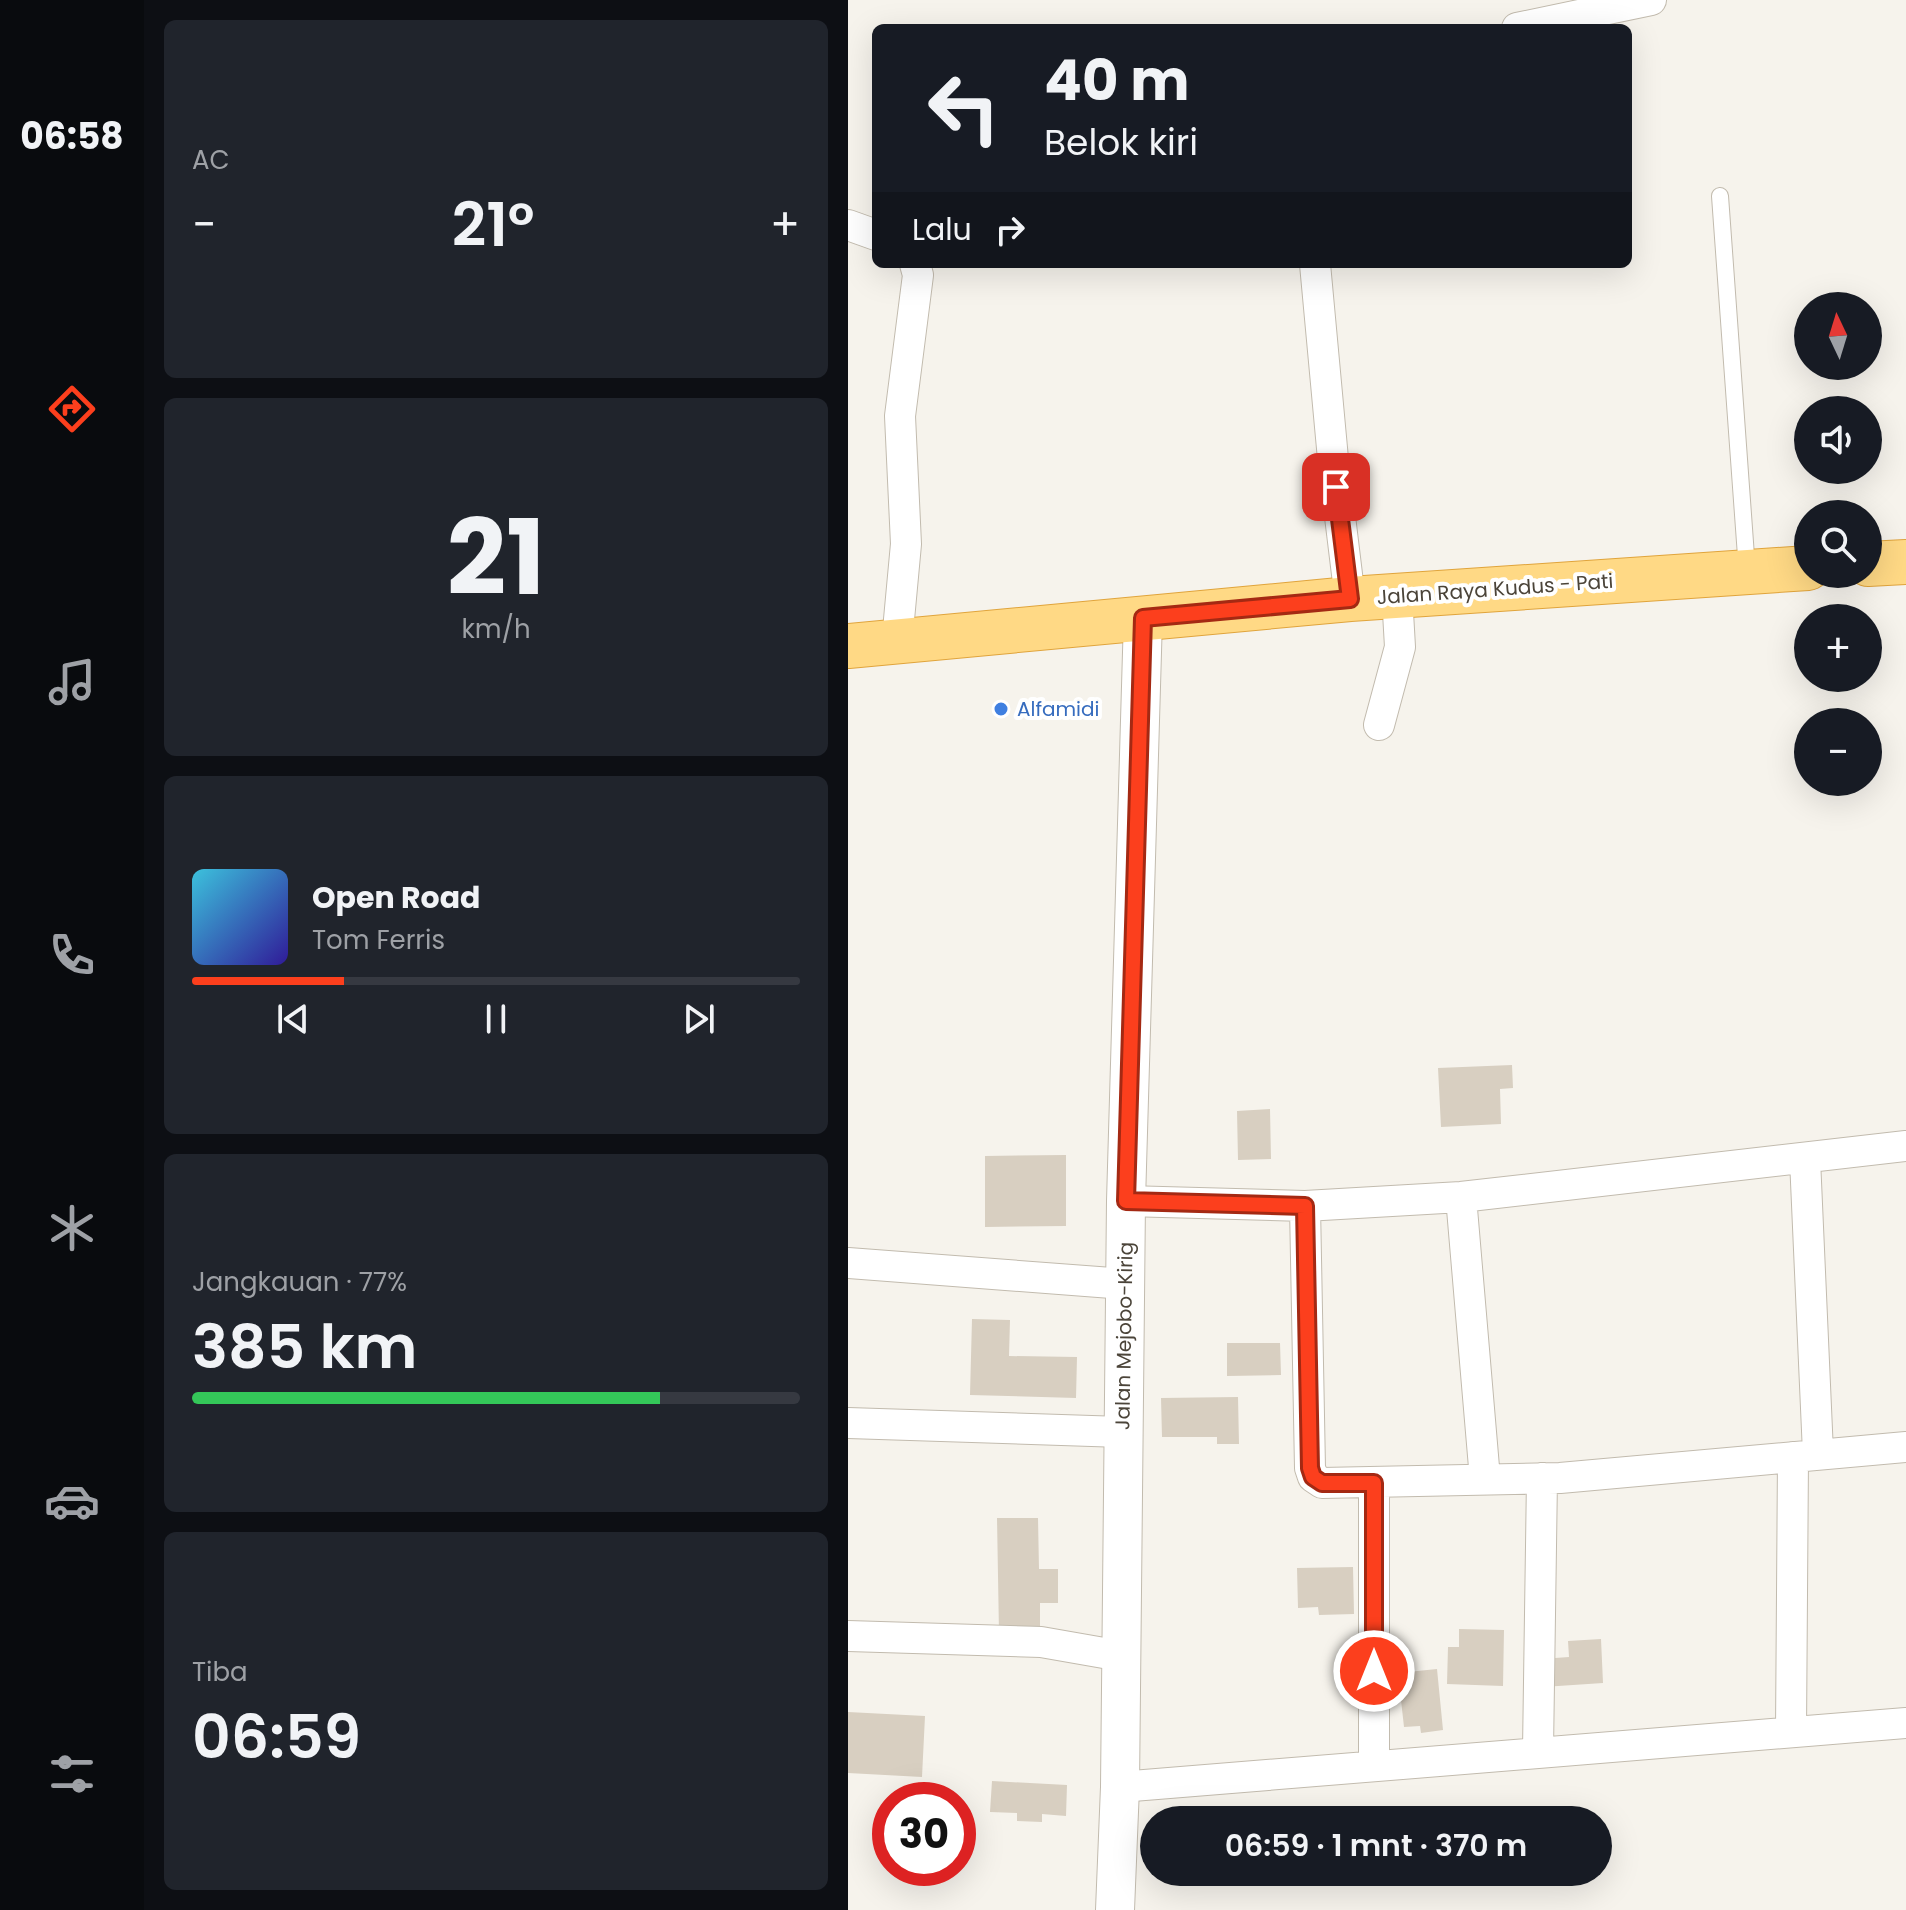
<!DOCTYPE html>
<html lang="id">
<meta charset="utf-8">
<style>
body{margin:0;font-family:Poppins,sans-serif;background:#20242c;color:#f1f3f6;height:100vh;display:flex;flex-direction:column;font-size:30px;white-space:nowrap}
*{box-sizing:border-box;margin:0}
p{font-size:26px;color:#9ea1a6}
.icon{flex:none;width:44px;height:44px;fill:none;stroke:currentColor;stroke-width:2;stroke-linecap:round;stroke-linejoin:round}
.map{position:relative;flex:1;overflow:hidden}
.sheet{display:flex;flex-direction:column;gap:20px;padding:20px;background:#0d0f14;width:704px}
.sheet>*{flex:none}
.banner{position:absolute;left:24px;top:24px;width:760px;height:244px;border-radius:12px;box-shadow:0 8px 32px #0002;background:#171b24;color:#f1f3f6;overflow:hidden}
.needle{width:52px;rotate:356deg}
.fabs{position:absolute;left:946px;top:292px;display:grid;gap:16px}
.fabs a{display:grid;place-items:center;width:88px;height:88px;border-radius:50%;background:#171b24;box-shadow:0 8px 32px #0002;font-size:40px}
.speed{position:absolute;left:24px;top:1782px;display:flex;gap:16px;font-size:40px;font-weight:700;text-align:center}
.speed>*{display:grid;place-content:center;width:104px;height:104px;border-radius:50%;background:#171b24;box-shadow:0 8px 32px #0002;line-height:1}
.speed .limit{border:12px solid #d22;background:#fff;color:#111}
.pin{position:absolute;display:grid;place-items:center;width:68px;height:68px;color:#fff;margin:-34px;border-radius:16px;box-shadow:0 4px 12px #0006}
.me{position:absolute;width:88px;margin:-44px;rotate:0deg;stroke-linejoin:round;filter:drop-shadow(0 0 6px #0008)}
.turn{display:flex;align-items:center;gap:28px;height:168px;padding:0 40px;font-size:36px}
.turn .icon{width:104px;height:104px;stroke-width:2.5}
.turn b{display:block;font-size:56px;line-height:68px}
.then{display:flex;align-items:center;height:76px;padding:0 40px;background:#0003;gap:16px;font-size:30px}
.big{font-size:60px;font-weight:600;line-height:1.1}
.sheet .card{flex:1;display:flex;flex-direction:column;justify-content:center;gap:12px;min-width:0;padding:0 28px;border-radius:12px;background:#20242c}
.sheet .dial{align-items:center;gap:0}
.dial b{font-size:104px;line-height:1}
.song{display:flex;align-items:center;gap:24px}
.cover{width:96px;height:96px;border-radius:12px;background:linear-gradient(135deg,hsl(190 70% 55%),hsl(250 70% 35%))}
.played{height:8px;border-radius:4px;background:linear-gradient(90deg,#fc3f1d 25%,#363941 25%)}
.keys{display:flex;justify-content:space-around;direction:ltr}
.heat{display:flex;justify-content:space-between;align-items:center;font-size:44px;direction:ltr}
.charge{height:12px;border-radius:6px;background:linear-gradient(90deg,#34c759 77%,#363941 0)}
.trip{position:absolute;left:292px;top:1806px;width:472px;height:80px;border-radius:40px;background:#171b24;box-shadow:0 8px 32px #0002;font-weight:600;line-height:80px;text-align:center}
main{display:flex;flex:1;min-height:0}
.tabs{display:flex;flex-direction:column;width:144px;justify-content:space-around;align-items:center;background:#090b0e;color:#9ea1a6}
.tabs .icon{width:56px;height:56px}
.tabs .active{color:#fc3f1d}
.tabs b{font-size:36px;color:#f1f3f6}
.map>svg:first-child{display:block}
</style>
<main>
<nav class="tabs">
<b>06:58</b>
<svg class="icon active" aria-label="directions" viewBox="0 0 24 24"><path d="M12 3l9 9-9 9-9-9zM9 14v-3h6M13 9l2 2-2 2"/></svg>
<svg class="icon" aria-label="music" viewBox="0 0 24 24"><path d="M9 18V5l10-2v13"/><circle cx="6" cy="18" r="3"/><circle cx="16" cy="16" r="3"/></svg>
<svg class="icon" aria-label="phone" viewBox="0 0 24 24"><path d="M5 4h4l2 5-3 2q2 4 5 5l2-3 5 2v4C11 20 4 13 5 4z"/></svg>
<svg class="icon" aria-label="climate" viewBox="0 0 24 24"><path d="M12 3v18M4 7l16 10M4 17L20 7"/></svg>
<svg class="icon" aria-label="car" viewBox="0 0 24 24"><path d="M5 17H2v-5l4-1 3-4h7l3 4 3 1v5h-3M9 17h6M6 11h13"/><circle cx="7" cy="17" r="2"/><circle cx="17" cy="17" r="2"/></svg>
<svg class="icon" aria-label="filters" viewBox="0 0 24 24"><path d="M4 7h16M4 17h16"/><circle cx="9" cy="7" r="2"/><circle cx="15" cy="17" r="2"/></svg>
</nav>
<section class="sheet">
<div class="card"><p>AC</p>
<div class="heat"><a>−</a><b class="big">21°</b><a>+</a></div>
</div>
<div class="card dial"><b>21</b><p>km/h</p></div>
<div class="card">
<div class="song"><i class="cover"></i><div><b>Open Road</b><p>Tom Ferris</p></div></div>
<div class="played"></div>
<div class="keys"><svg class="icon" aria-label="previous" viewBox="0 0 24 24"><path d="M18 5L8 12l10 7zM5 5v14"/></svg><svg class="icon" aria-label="pause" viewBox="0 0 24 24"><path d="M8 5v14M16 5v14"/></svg><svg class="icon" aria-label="next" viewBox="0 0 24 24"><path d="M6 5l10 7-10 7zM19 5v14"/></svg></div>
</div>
<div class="card"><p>Jangkauan · 77%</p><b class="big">385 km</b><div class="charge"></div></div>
<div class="card"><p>Tiba</p><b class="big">06:59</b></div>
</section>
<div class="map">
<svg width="1058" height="1910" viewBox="0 0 1058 1910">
<rect width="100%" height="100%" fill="#f6f3ec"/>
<path fill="#d8cfc1" d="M664 1065 665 1088 652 1089 653 1124 593 1127 590 1068Z
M422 1109 423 1159 390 1160 389 1111Z
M218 1155V1226L137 1227V1156Z
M124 1319 162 1320 161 1356 229 1357 228 1398 122 1395Z
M379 1343H432L433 1375 379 1376Z
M390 1397 391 1444H369V1437H314L313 1398Z
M149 1518H190L191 1569H210V1603H192V1633H151Z
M505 1567 506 1614 471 1615 470 1607 450 1608 449 1568Z
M611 1629 656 1630 655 1686 599 1684 600 1647H611Z
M753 1639 755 1683 695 1687 693 1659 721 1657 720 1641Z
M589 1669 595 1730 573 1733 572 1726 556 1727 550 1673Z
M0 1712 77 1716 74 1777 0 1773Z
M144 1781 219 1785 218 1816 194 1814V1822L169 1821V1813L142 1812Z"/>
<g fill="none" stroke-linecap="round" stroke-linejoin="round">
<g stroke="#c2bbae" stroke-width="18">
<path id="service" d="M872 196 899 570"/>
</g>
<g stroke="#c2bbae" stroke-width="32">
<path id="minor" d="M669 28 803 0
M0 225 28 235
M467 264 485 459 502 599
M49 641 58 544 52 416 70 275 67 264
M531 725 552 647 549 595
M957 1159 970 1453
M613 1197 637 1479
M278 1201 457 1206 613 1197 1058 1146
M457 1206 462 1468 465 1477 474 1483 712 1478 1058 1447
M0 1263 277 1284
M0 1423 274 1432
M0 1636 193 1642 273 1656
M943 1731 945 1457
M690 1750 694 1478
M526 1764V1483
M272 1787 1058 1723"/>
</g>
<g stroke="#c2bbae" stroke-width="40">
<path id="tertiary" d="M267 1910 272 1787 278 1201 295 618"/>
</g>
<g stroke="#e0a43c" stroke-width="46">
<path id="trunk" d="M1020 564 1058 562
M0 646 502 599 960 568"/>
</g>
<use href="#service" stroke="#fff" stroke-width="16"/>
<use href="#minor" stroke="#fff" stroke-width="30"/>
<use href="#tertiary" stroke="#fff" stroke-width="38"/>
<use href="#trunk" stroke="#ffd985" stroke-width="44"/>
</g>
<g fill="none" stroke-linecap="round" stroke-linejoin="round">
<g stroke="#a42913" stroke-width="20">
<path id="route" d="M488 487 502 599 295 618 278 1201 457 1206 462 1468 465 1477 474 1483H526V1671"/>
</g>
<use href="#route" stroke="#fc3f1d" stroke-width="14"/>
</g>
<circle fill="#3f7fe0" stroke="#fff" stroke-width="3" cx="153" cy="709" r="8"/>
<g text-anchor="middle" stroke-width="8" stroke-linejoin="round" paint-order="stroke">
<g font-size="20" fill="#4b4439" stroke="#fff">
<text transform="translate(647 589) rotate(-4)" y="7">Jalan Raya Kudus - Pati</text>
<text transform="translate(276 1336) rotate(-89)" y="7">Jalan Mejobo-Kirig</text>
</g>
<g font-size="20" fill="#366cbe" stroke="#fff" text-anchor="start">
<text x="169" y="716">Alfamidi</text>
</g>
</g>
</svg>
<div class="fabs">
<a><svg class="needle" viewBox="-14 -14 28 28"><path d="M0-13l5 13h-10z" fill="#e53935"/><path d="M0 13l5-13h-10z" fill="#9ea1a6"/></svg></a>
<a><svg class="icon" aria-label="sound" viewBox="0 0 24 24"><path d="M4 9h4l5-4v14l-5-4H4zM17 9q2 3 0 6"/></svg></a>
<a><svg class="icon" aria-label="search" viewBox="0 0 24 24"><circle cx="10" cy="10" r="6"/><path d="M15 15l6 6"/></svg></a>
<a>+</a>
<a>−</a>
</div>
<div class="speed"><div class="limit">30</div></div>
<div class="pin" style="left:488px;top:487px;background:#d93025"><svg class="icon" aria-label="arrive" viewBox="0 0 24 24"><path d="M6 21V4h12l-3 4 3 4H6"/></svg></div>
<svg class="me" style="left:526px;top:1671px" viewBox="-20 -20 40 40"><circle r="17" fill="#fc3f1d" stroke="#fff" stroke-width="3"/><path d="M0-11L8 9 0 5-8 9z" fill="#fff"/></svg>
<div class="trip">06:59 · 1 mnt · 370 m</div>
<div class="banner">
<div class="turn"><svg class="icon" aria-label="left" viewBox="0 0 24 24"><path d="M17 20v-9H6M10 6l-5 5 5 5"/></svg><div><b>40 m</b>Belok kiri</div></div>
<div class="then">Lalu<svg class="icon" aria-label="right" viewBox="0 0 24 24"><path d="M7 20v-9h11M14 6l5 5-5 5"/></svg></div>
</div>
</div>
</main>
